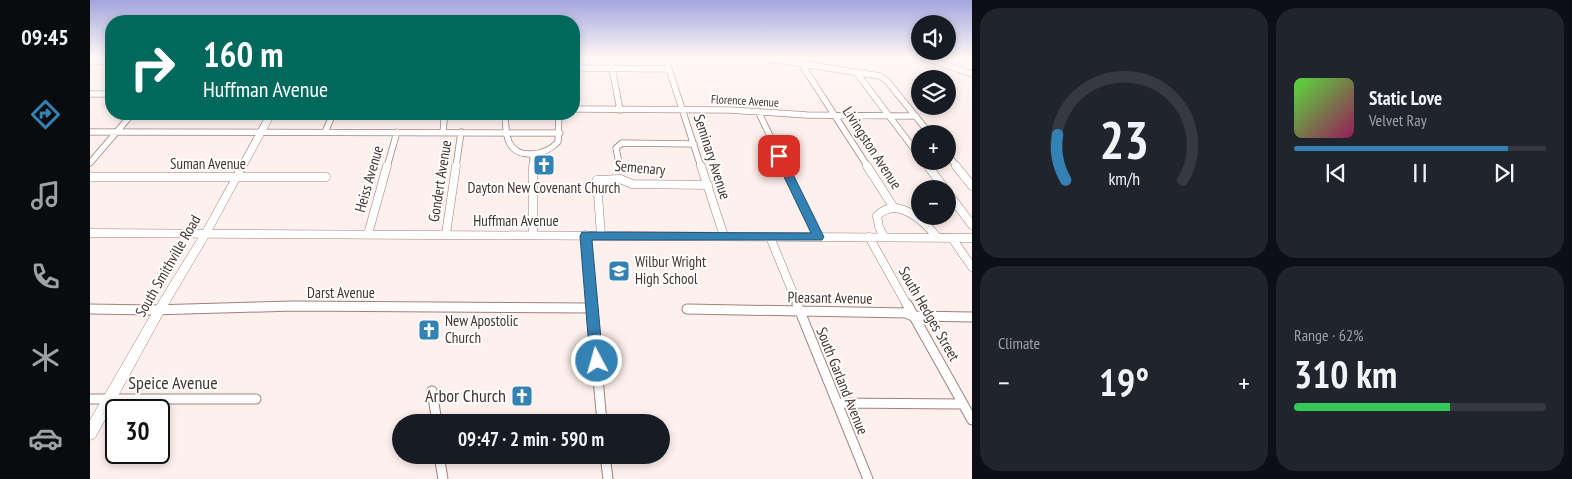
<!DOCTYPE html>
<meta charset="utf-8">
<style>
body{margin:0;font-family:"PT Sans Narrow",sans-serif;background:#20242c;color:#f1f3f6;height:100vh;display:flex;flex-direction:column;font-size:19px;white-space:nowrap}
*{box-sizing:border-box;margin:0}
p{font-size:16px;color:#9ea1a6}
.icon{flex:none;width:28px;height:28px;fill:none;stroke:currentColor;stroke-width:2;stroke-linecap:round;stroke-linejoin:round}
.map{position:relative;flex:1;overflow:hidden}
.panel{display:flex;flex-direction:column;gap:8px;padding:8px;background:#0d0f14;width:600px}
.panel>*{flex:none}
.top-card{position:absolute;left:15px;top:15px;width:475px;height:105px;border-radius:20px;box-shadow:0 2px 8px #0003;background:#00695c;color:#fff;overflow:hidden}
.buttons{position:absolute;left:821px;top:15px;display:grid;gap:10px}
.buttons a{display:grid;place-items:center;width:45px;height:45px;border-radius:50%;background:#171b24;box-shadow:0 2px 8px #0003;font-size:25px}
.speed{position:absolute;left:15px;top:399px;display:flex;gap:10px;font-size:25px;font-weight:700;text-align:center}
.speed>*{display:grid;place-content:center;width:65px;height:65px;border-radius:50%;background:#171b24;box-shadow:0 2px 8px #0003;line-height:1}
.speed .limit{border:2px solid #111;border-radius:8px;background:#fff;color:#111}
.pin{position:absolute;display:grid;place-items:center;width:42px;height:42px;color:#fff;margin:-21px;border-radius:10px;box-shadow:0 2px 8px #0006}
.me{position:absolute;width:55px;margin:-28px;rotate:354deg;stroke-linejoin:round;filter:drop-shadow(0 0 4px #0008)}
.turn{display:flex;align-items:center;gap:18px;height:105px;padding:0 15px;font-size:22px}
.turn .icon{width:65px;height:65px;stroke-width:2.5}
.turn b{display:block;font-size:35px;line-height:42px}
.big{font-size:38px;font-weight:600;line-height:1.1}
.panel .card{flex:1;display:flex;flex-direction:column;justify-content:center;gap:8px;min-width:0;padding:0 18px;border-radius:20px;background:#20242c}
.panel .dial{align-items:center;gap:0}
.dial svg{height:130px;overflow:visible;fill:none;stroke:#363941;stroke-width:7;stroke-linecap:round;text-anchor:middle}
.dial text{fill:#f1f3f6;stroke:none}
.song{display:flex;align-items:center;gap:15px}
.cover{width:60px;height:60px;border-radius:8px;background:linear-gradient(135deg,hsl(110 70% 55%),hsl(330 70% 35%))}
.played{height:5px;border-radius:2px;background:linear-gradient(90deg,#3481b4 85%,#363941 85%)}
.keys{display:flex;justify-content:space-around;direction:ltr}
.heat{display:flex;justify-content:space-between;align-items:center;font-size:28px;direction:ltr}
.charge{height:8px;border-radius:4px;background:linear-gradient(90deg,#34c759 62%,#363941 0)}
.panel .tiles{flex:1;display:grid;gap:8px;grid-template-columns:repeat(2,1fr)}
.trip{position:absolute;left:302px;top:414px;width:278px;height:50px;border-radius:25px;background:#171b24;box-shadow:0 2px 8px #0003;font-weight:600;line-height:50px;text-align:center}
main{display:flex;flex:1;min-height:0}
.tab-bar{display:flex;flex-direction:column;width:90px;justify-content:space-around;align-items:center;background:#090b0e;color:#9ea1a6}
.tab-bar .icon{width:35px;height:35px}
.tab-bar .selected{color:#3481b4}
.tab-bar b{font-size:22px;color:#f1f3f6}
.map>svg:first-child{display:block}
</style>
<main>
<nav class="tab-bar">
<b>09:45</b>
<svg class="icon selected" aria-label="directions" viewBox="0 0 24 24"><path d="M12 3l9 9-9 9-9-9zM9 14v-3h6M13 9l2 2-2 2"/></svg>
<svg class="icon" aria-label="music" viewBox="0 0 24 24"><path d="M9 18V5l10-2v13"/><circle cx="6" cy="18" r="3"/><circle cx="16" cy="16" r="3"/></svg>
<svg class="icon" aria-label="phone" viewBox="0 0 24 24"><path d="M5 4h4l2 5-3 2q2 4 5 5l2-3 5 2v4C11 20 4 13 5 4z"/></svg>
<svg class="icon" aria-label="climate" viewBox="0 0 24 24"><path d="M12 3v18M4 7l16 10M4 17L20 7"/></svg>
<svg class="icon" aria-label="car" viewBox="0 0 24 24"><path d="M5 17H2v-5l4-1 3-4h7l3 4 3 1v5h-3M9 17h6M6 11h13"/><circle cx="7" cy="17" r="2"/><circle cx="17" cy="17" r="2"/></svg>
</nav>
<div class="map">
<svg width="882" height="479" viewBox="0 0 882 479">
<rect width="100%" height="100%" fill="#fef0ec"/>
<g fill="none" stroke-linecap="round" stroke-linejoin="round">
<g stroke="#a18179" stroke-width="7">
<path id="minor-far2" d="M575 57 611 167
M707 57 778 167
M520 58 530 110
M681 59 790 76 797 81 840 134
M839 59 882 74
M0 61H21
M484 68 579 69
M766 72 830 157
M0 94H21
M484 109 640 110 717 115 826 116
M668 111 695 167
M351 114 354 121 353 132
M415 114C416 123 415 134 419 142 428 161 456 155 468 142L469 114
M0 132 470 133
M235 132 243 114
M443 154V167
M858 155 867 167
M834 161 839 167
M0 163 42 114
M529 163 526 148 532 143 604 144
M297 167 307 132
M366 167 371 132"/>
</g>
<g stroke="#a18179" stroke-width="9">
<path id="minor-far1" d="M443 166V235
M611 166 634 236
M694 166 728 237
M777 166 804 208
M838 166 855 189
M866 166 882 186
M0 177H236
M858 193 882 225
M0 233 882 238
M278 234 297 166
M356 234 366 166
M495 235 501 305
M511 236 507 180 530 179 542 184 618 185
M680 237 708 305
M779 237 817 305
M794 237 789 227 787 216C807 195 834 221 848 238
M862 238 882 267"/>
</g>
<g stroke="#a18179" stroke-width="11">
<path id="minor" d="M501 304 512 422
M707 304 778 479
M817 304 882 420
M0 309 62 310 204 306 501 308
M597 309 816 313 823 316 882 317
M342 391 347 422
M0 399H166
M747 403 873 404
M349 455 353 479
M515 455 518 479"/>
</g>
<g stroke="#a18179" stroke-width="1">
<path id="major" d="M177 114H185L119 236 74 312 5 438 0 440V420L66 306 113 230Z"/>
</g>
<use href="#minor-far2" stroke="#fff" stroke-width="5.5"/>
<use href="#minor-far1" stroke="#fff" stroke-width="8"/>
<use href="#minor" stroke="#fff" stroke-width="9"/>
<use href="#major" fill="#fff" fill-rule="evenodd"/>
</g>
<linearGradient id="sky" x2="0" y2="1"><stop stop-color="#a3a5de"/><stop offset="0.46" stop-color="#fff8f6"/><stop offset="1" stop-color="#fff8f6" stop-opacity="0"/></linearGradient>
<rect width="882" height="125" fill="url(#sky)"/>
<path fill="#3481b4" stroke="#225475" d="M689 153 694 156 734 237 732 240H502L513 361 511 365 507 367 502 365 500 361 490 236 492 232 721 233 684 156Z"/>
<defs>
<g id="church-square" transform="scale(1.125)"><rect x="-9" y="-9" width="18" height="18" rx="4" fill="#3481b4" stroke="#fff"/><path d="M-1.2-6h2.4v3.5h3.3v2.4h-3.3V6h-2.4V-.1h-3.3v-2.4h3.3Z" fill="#fff"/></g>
<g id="school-square" transform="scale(1.125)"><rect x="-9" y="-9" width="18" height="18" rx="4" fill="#3481b4" stroke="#fff"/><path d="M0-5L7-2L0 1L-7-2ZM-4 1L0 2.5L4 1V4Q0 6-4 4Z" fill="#fff"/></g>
</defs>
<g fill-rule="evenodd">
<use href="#church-square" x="454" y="165"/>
<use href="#school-square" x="529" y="271"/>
<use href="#church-square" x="339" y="330"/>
<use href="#church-square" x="432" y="396"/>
</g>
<g text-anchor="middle" stroke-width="4" stroke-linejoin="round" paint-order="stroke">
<g font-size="12" fill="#423430" stroke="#fff">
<text transform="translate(655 101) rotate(3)" y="4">Florence Avenue</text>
</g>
<g font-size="15" fill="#423430" stroke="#fff">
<text transform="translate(782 148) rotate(57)" y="5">Livingston Avenue</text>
<text transform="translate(622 157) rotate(72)" y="5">Seminary Avenue</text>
<text x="118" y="169">Suman Avenue</text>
<text transform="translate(550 168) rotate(5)" y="5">Semenary</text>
<text transform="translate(279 179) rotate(-74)" y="5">Heiss Avenue</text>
<text transform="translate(350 181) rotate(-81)" y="5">Gondert Avenue</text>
<text x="426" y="226">Huffman Avenue</text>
<text transform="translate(78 266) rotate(-60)" y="5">South Smithville Road</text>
<text x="251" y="298">Darst Avenue</text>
<text transform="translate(740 298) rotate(1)" y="5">Pleasant Avenue</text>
<text transform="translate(839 314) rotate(60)" y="5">South Hedges Street</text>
<text transform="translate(752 381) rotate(68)" y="5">South Garland Avenue</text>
</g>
<g font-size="15" fill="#423430" stroke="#fff" text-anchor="start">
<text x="454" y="193" text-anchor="middle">Dayton New Covenant Church</text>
<text x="545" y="267">Wilbur Wright<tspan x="545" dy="17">High School</tspan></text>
<text x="355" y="326">New Apostolic<tspan x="355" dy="17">Church</tspan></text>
</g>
<g font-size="18" fill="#423430" stroke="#fff">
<text x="83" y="389">Speice Avenue</text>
</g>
<g font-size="18" fill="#423430" stroke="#fff" text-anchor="end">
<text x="416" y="402">Arbor Church</text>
</g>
</g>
</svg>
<div class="buttons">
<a><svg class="icon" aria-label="sound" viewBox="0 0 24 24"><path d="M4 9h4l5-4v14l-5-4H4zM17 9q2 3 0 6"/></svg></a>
<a><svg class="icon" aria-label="layers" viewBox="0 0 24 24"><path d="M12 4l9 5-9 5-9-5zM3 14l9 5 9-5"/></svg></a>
<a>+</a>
<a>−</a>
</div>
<div class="speed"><div class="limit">30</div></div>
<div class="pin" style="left:689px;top:156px;background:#d93025"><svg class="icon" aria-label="arrive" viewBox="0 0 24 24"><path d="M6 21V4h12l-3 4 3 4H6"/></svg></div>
<svg class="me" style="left:507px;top:361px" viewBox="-20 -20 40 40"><circle r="17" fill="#3481b4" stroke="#fff" stroke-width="3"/><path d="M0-11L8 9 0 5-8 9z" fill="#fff"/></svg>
<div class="trip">09:47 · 2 min · 590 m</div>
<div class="top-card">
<div class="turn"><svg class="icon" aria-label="right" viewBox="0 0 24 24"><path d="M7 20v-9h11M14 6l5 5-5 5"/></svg><div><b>160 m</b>Huffman Avenue</div></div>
</div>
</div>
<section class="panel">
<div class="tiles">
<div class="card dial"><svg viewBox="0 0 100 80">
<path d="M14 69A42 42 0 1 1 86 69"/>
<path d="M14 69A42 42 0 0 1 9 41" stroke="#3481b4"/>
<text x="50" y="56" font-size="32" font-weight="700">23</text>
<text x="50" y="72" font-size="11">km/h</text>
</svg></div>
<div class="card">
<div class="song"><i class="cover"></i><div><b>Static Love</b><p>Velvet Ray</p></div></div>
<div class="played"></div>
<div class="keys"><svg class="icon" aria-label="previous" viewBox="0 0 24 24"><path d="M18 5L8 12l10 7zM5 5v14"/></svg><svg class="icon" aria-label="pause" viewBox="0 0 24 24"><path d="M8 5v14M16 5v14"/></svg><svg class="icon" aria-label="next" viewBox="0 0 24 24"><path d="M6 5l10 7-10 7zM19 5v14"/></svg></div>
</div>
<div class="card"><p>Climate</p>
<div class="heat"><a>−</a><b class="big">19°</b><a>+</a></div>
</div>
<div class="card"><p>Range · 62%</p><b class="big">310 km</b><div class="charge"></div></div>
</div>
</section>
</main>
